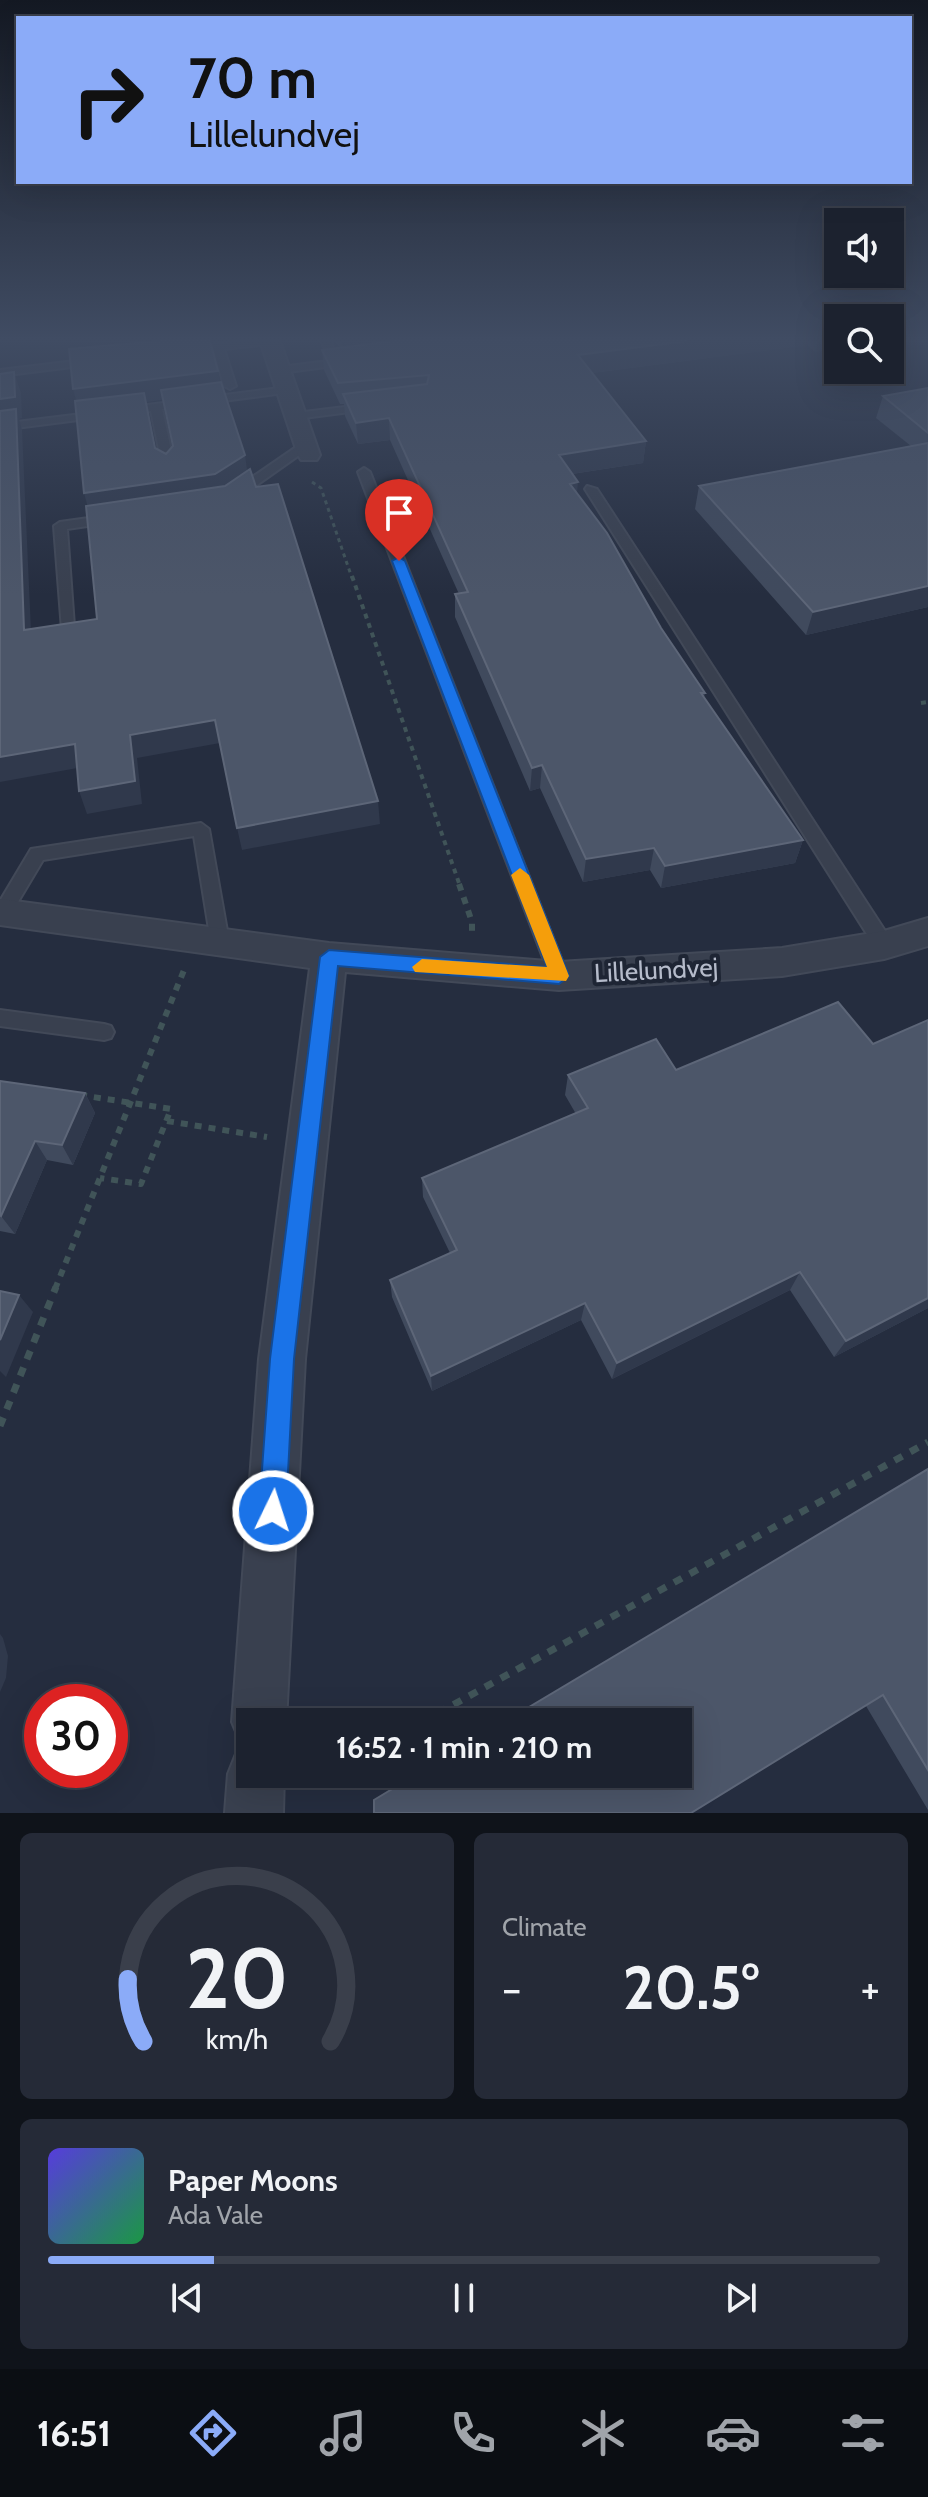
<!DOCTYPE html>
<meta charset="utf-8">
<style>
body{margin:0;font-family:Cabin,sans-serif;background:#252a37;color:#f1f3f6;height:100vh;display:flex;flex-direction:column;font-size:30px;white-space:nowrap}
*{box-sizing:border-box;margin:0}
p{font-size:26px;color:#a0a4aa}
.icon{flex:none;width:44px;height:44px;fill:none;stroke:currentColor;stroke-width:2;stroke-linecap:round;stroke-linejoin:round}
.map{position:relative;height:1813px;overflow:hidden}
.drawer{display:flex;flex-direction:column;gap:20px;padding:20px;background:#0f131a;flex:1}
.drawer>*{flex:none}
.top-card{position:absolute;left:16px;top:16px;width:896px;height:168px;border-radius:0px;box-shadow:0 8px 32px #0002,0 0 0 2px #3a3f4b;background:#8babf8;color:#111;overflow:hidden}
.fabs{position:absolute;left:824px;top:208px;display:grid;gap:16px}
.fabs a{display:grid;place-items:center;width:80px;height:80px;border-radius:0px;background:#1c222f;box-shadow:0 8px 32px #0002,0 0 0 2px #3a3f4b;font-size:40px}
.speed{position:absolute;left:24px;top:1684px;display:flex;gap:16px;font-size:40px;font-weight:700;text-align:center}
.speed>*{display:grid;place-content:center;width:104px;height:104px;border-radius:50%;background:#1c222f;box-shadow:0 8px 32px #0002,0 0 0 2px #3a3f4b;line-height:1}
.speed .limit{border:12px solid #d22;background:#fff;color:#111}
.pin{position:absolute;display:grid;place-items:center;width:68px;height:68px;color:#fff;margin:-82px -34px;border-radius:50% 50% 50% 0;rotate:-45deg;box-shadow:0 0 8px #0007}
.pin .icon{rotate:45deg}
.me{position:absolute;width:88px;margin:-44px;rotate:4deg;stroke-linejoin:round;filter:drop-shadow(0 0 6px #0008)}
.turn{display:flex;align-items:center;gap:28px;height:168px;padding:0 40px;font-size:36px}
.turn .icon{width:104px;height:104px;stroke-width:2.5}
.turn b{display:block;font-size:56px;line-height:68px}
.big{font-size:60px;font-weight:800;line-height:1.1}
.drawer .widget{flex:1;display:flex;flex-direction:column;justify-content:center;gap:12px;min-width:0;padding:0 28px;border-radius:12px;background:#252a37}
.drawer .dial{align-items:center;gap:0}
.dial svg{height:208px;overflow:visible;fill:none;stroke:#3a3f4b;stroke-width:7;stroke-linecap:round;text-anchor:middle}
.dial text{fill:#f1f3f6;stroke:none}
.song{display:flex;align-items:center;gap:24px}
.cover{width:96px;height:96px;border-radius:12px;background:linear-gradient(135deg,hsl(250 70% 55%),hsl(140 70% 35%))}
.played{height:8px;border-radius:4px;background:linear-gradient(90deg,#8babf8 20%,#3a3f4b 20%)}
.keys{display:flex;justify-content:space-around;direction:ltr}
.heat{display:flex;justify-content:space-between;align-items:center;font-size:44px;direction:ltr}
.drawer .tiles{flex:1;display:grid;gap:20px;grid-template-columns:1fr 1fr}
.widget:last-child{grid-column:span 2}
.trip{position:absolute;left:236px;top:1708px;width:456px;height:80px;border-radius:0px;background:#1c222f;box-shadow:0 8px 32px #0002,0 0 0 2px #3a3f4b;font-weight:800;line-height:80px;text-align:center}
.menu{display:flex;height:128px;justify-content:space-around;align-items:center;background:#0b0e13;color:#a0a4aa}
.menu .icon{width:56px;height:56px}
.menu .current{color:#8babf8}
.menu b{font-size:36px;color:#f1f3f6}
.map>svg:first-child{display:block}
</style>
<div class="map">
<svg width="928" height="1813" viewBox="0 0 928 1813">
<rect width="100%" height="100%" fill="#252d3f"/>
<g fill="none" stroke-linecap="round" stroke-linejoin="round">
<g stroke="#424958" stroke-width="4">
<path id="lane" d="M243 341H275L270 344 224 349 236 386 230 389 224 386 214 350 189 353 184 350 189 347Z
M321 341H331L335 354H327Z
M92 359 96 360V364L0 376V370Z
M345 359 349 360V364L280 373 275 370 280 367Z
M287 387 293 390 291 392 162 409 175 469 169 473 163 469 151 411 124 414 118 411 124 408Z
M369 404 373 405V409L296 419 290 416 296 413Z
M98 412 104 415 102 417 0 430V424Z
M302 443 312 446 240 497H232V491Z
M364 468 370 472 568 976 566 981H552L550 976 358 472Z
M587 486 597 489 891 940 893 945 891 950H877L585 489Z
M110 515 116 519 115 522 67 529 75 640 73 643H63L54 526 60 522Z
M201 823 209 829 229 942 227 947H213L211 942 194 836 43 860 9 917 0 918V901L31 849Z
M0 1010 104 1024 111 1026 114 1032 111 1038 104 1040 0 1026Z"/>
</g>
<g stroke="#424958" stroke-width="4">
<path id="street" d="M260 341H280L320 455 317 460H301L298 455Z
M0 899 329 943 559 962 782 948 884 931 928 918V946L884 959 782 976 559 990 345 972 305 1359 286 1722H250V1746L240 1741 232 1722 259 1359 310 968 0 925Z
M250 1748V1774H284L283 1813H225L228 1774 236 1754Z"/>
</g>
<path stroke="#405458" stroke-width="3" stroke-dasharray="4 4" stroke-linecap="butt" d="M312 482 321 488 352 578"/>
<path stroke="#405458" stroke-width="4" stroke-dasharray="5 5" stroke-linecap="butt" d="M352 576 460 886
M921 703 928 702"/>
<path stroke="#405458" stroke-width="6" stroke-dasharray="7 7" stroke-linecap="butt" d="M459 884 472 922V934
M80 1095 171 1109 141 1184 100 1178
M167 1121 267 1137
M55 1289 184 970"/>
<path stroke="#405458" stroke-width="7" stroke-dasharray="9 9" stroke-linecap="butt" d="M0 1426 56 1287
M422 1722 928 1442
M304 1787 328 1774"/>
<use href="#lane" fill="#39404f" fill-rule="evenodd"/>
<use href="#street" fill="#39404f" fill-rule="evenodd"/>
</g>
<path fill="#404a5d" d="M335 341H838L815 352 808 345 592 373 646 441 643 463 572 474 577 493 661 628 705 693 704 697 803 840 795 863 661 888 650 870 583 882 540 788 530 791 455 617V594H459L390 440 358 444 345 416 344 404H340L324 370 322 350 339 348Z
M928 388V607L806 635 695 509 699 486 911 446 876 418 883 396Z
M676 1070 928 1308 834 1357 790 1290 612 1379 581 1320 432 1391 392 1297 390 1280 450 1253 423 1197 422 1178 576 1114 565 1095 568 1075Z
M0 1081 85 1093 95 1113 73 1165 47 1160 15 1234 0 1231Z
M928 1469V1810L866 1706Z"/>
<path fill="#30394c" d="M341 341H465L342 356Z
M687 341H809L808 345 576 375 578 355Z
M817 341H838V349L815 352Z
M218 371 222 392 79 411 73 389Z
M14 372 21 393 22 418 19 419 22 430 32 653 24 630 0 421V399Z
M389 418 390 440 358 444 356 423Z
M646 441 643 463 558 476 559 455Z
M245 455 248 477 219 496 90 515 84 493Z
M578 482 576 504 570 484Z
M928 586V607L806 635 813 612Z
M215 720 220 743 137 758 142 804 87 814 79 791 130 735Z
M75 744 83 767 0 782V757Z
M542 765 540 788 530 791 532 768Z
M378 801 380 824 242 850 237 828Z
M803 840 795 863 661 888 665 866Z
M654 848 650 870 583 882 586 859Z
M85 1093 95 1113 73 1165 62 1145Z
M35 1141 47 1160 15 1234 1 1216Z
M800 1272 790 1290 612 1379 617 1363Z
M19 1295 33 1312 6 1377 0 1371V1340Z
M928 1298V1308L834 1357 846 1341Z
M585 1303 581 1320 432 1391 431 1376Z
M0 1634 3 1638 8 1656 6 1678 0 1692Z"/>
<path fill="#4c5669" stroke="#5d6678" stroke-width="2" d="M160 341H210L218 371 73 389 69 349Z
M394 341H687L578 355 646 441 559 455 578 482 570 484 607 533 661 628 705 693H701L803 840 665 866 654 848 586 859 542 765 532 768 455 594 468 592 389 418 356 423 343 394 427 384 429 375 338 383 322 350Z
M14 372 15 397 0 399V374Z
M221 382 245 455 215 474 84 493 75 401 144 393 155 448 166 454 173 446 161 390Z
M928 388V433L883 396Z
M16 409 24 630 97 619 86 506 225 486 250 469 256 487 278 484 378 801 237 828 215 720 130 735 135 781 79 791 75 744 0 757V411Z
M928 443V586L813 612 699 486Z
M838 1002 873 1044 928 1020V1298L846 1341 800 1272 617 1363 585 1303 431 1376 390 1280 457 1250 422 1178 588 1108 568 1075 656 1039 676 1070Z
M0 1081 85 1093 62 1145 35 1141 1 1216 0 1215Z
M0 1291 19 1295 0 1340Z
M928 1469V1770L883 1695 691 1813H374V1800L417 1774H678V1722H504Z"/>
<linearGradient id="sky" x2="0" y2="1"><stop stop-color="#141923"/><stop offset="0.57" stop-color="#404c63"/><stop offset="1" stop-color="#404c63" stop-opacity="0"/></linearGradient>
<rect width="928" height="595" fill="url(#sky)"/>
<path fill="#1a73e8" stroke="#114b97" stroke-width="2" d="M399 557 405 561 569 976 559 984 338 966 294 1359 286 1511 282 1520 273 1524 263 1520 259 1511 270 1359 320 957 329 950 547 967 392 561Z"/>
<path fill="#f59e0b" d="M520 868 529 875 569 976 566 981 415 972 412 967 422 959 547 967 511 875Z"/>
<g text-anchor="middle" stroke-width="8" stroke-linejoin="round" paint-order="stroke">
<g font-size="26" fill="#b5bbca" stroke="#1e2534">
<text transform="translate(656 970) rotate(-3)" y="9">Lillelundvej</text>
</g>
</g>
</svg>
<div class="fabs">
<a><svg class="icon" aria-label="sound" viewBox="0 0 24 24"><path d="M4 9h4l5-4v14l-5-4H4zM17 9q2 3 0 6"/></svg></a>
<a><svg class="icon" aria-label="search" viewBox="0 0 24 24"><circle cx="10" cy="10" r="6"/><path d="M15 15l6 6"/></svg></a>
</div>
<div class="speed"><div class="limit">30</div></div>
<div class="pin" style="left:399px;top:561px;background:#d93025"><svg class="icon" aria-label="arrive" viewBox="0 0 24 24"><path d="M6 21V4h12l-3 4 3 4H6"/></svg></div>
<svg class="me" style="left:273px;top:1511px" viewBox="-20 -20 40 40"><circle r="17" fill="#1a73e8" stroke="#fff" stroke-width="3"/><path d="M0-11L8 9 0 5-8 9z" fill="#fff"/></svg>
<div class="trip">16:52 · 1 min · 210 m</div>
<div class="top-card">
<div class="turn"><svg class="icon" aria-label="right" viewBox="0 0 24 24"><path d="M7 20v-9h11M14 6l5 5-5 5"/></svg><div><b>70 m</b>Lillelundvej</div></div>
</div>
</div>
<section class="drawer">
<div class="tiles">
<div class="widget dial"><svg viewBox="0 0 100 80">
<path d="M14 69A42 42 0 1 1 86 69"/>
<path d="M14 69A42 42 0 0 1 8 45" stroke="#8babf8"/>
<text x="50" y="56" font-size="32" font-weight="700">20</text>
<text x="50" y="72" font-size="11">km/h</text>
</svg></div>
<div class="widget"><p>Climate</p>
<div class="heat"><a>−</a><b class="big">20.5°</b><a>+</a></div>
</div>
<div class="widget">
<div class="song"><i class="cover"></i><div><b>Paper Moons</b><p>Ada Vale</p></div></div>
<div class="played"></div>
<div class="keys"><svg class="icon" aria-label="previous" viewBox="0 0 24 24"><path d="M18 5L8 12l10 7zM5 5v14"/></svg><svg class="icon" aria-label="pause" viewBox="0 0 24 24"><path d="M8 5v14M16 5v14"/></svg><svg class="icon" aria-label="next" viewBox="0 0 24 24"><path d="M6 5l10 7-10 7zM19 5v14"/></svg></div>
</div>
</div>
</section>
<nav class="menu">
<b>16:51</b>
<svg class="icon current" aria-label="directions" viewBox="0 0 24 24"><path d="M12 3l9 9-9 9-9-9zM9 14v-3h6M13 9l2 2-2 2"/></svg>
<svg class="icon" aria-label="music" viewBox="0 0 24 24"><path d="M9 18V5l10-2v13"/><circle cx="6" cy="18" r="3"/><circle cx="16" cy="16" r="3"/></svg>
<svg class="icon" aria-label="phone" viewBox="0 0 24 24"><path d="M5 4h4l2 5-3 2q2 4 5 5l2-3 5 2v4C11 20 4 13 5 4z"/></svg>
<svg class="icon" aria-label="climate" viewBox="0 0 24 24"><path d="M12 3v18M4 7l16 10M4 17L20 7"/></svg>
<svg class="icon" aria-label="car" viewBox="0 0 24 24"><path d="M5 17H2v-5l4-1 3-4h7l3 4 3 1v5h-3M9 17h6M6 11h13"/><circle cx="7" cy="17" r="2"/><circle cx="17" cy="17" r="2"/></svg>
<svg class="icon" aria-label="filters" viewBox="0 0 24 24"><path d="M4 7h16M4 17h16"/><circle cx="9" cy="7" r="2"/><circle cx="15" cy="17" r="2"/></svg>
</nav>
